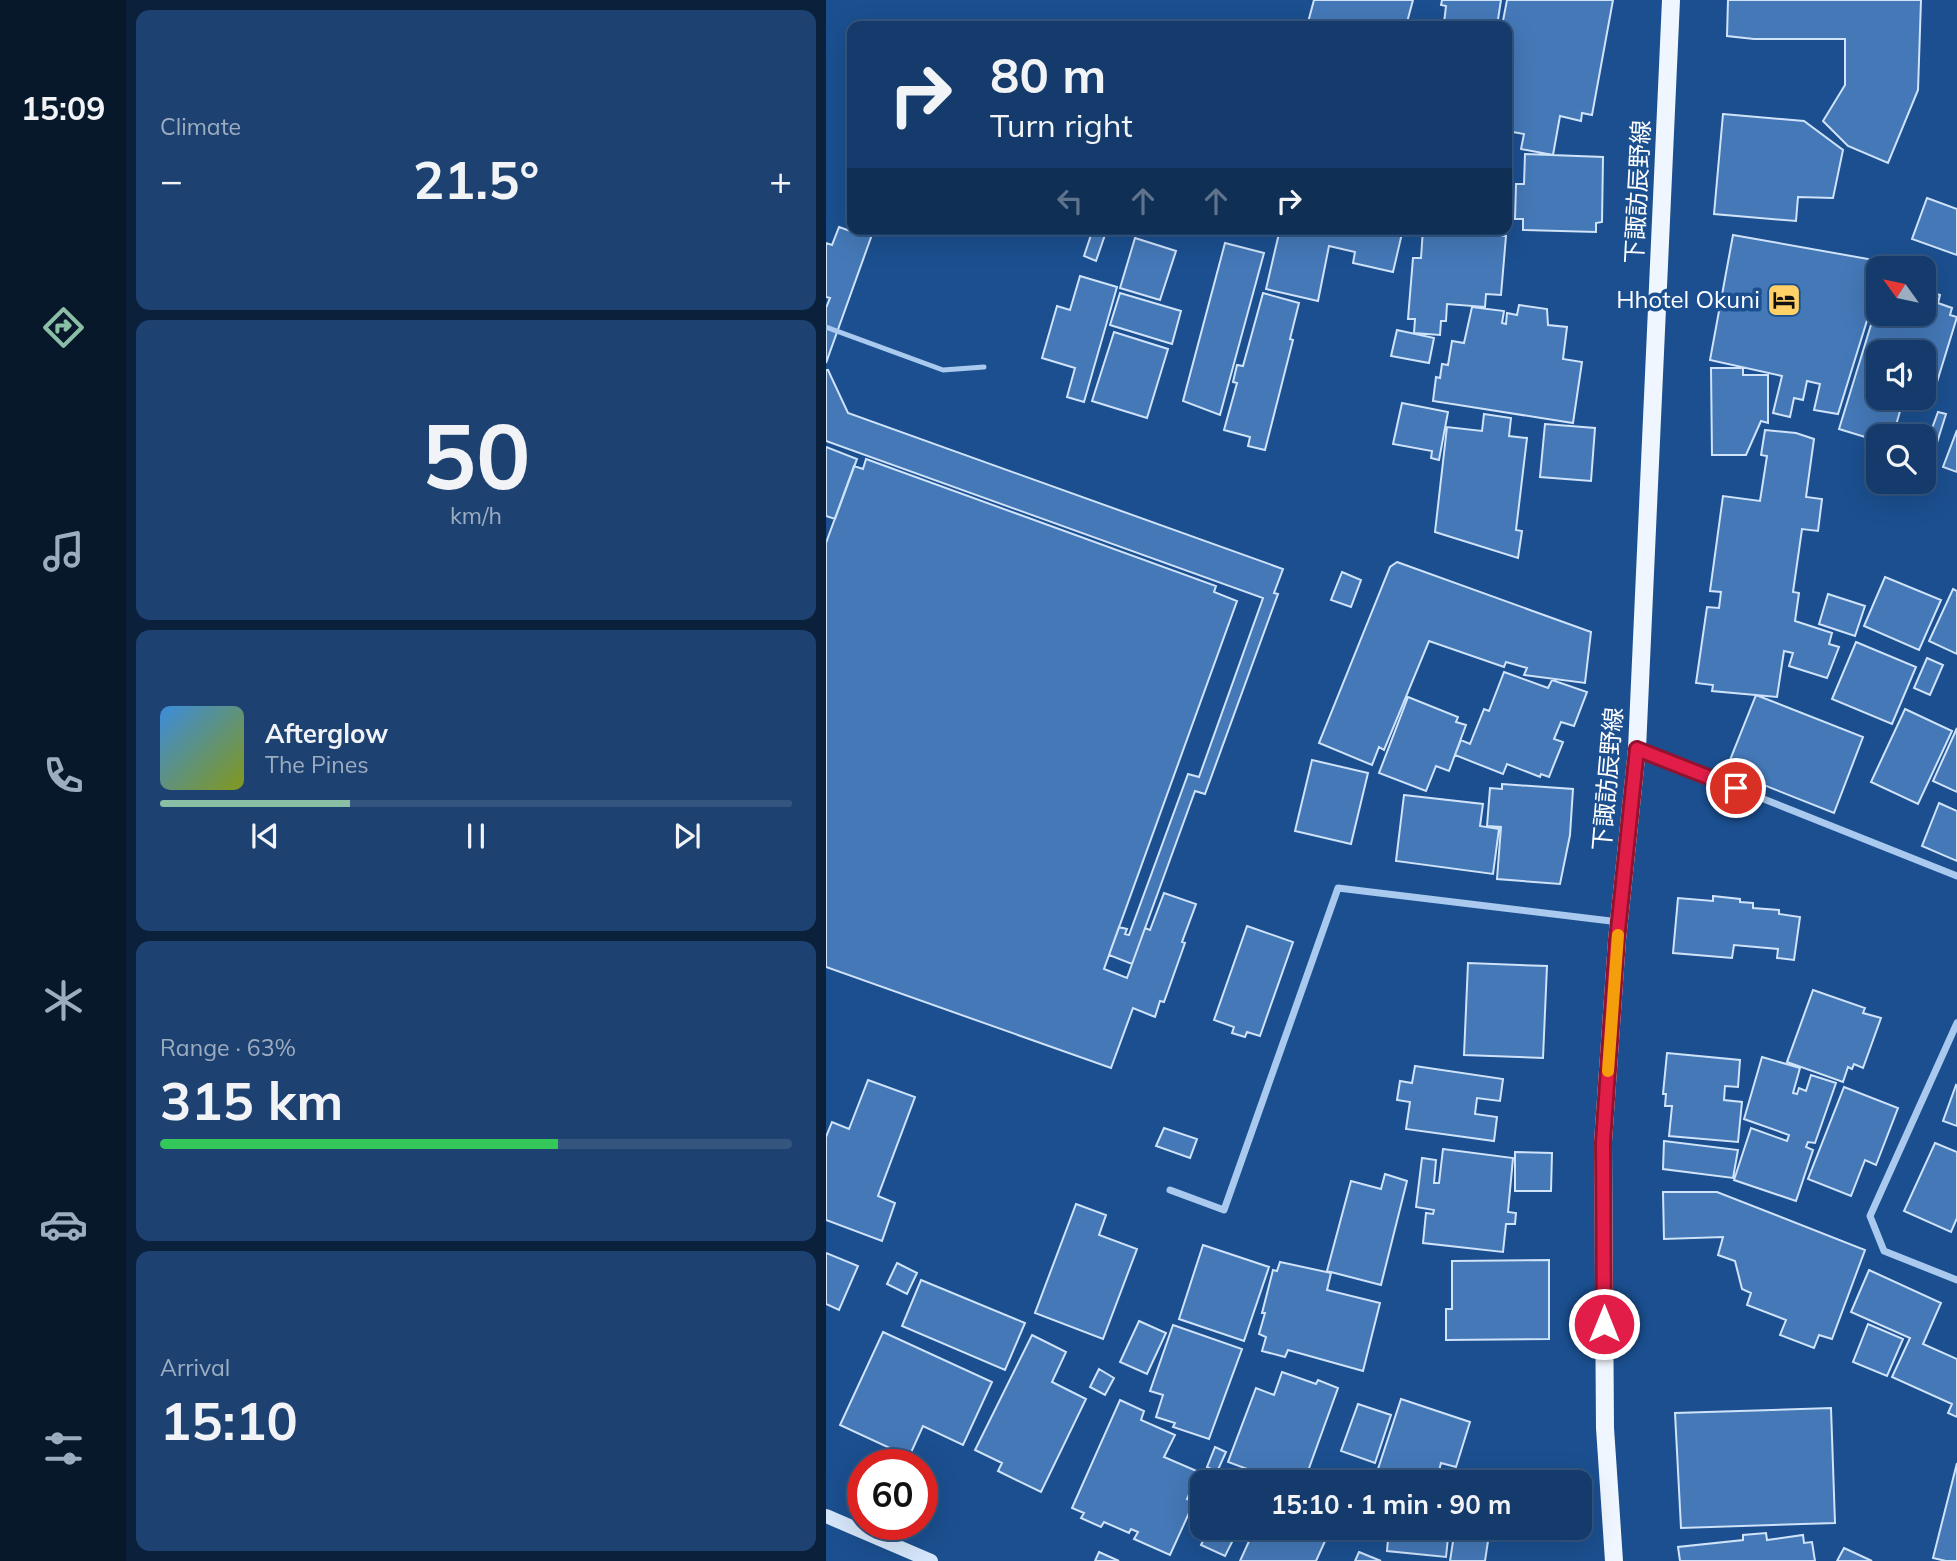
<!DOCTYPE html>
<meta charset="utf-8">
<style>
body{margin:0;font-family:Mulish,"Noto Sans JP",sans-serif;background:#1d4271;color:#f1f3f6;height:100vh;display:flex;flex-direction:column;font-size:26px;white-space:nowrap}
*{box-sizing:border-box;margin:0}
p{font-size:23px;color:#9dadc1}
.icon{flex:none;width:38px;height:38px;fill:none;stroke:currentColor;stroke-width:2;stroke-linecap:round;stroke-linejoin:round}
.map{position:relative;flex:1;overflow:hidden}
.details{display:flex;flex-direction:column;gap:10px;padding:10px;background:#0b203b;width:700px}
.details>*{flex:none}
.banner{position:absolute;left:21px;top:21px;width:665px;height:214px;border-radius:14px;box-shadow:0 7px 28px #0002,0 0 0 2px #33557e;background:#143b6b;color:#f1f3f6;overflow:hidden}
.needle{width:46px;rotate:303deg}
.controls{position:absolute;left:1040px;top:256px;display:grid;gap:14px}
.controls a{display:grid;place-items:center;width:70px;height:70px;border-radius:14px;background:#143b6b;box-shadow:0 7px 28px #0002,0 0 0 2px #33557e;font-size:35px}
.speed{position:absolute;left:21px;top:1449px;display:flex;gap:14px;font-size:35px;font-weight:700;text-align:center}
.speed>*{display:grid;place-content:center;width:91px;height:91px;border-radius:50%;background:#143b6b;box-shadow:0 7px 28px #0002,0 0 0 2px #33557e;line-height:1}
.speed .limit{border:10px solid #d22;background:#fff;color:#111}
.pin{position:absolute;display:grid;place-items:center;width:60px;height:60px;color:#fff;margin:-30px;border:4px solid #fff;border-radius:50%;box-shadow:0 2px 7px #0007}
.me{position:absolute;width:77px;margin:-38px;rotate:0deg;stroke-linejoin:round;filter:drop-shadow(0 0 5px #0008)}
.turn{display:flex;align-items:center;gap:24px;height:147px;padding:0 28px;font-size:32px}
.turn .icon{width:91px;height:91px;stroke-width:2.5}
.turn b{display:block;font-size:49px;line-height:60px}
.lanes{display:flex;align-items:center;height:66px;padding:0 28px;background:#0003;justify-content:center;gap:35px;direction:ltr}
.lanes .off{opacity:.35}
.big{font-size:52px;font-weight:700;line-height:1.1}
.details .tile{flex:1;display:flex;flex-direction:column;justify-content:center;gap:10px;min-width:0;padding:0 24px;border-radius:14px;background:#1d4271}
.details .dial{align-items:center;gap:0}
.dial b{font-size:91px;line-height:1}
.song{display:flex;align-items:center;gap:21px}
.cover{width:84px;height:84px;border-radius:10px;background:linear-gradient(135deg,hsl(210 70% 55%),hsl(70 70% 35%))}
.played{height:7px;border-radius:4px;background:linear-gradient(90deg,#8abfa5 30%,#33557e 30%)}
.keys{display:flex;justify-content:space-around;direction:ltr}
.heat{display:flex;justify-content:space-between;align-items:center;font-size:38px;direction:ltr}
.charge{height:10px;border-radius:5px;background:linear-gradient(90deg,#34c759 63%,#33557e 0)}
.trip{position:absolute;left:364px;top:1470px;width:402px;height:70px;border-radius:14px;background:#143b6b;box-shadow:0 7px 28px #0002,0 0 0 2px #33557e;font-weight:700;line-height:70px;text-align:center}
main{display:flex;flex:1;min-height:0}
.menu{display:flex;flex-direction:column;width:126px;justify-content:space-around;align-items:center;background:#08182b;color:#9dadc1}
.menu .icon{width:49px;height:49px}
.menu .active{color:#8abfa5}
.menu b{font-size:32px;color:#f1f3f6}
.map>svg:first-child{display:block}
</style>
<main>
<nav class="menu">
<b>15:09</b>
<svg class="icon active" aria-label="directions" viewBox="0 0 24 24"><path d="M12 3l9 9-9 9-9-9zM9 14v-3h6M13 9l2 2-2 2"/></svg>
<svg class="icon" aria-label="music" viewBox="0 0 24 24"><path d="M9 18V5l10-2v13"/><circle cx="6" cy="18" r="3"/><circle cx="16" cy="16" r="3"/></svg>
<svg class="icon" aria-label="phone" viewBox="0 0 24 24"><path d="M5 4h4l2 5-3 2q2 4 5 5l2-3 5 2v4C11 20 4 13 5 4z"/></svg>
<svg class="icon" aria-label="climate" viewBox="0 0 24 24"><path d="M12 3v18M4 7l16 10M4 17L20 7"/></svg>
<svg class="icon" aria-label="car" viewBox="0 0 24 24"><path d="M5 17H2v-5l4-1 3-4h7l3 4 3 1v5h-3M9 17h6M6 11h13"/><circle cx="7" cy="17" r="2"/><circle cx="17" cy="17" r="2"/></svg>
<svg class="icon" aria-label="filters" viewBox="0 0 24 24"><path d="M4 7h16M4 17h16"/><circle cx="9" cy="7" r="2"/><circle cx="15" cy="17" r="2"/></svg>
</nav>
<section class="details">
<div class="tile"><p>Climate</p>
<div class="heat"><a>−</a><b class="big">21.5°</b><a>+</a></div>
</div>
<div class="tile dial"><b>50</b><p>km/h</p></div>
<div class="tile">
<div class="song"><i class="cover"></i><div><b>Afterglow</b><p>The Pines</p></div></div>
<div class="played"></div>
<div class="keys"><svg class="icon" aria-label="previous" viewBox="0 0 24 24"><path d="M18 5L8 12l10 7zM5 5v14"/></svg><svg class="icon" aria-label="pause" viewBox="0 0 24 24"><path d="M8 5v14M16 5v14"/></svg><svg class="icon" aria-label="next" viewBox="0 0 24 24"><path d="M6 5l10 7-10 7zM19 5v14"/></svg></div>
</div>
<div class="tile"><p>Range · 63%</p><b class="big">315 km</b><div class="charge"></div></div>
<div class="tile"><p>Arrival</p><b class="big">15:10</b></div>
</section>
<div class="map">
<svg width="1131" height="1561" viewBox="0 0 1131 1561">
<rect width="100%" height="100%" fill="#1b4f8f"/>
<path fill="#4478b7" stroke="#cfe3fa" stroke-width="2" d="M488 0H587L580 26H481Z
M616 0H675L671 26H636L618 23 620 6 615 5Z
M681 0H787L766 115 756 113 755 121 734 116 727 155 695 149 698 134 681 131V26H676Z
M902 0H1095L1092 90 1062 163 1022 146 997 121 1019 85V39H928L901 36Z
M897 114 978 121 1017 150 1007 198 972 197 970 221 888 214Z
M699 154 777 157 776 222 770 223V232L697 230V219H689L690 184H698Z
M1101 198 1131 209V255L1086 239Z
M13 227 27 232 28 229H48L0 363V308L4 298 0 297V243L6 245Z
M267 229H281L270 261 258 256Z
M454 229H577L567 272 527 263 529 252 503 246 492 301 440 289Z
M597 229H658V234L680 236 675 295 660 294 659 307 621 304 620 321H615L614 335 588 333 589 319H582L587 258H595Z
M907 235 1059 262 1057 268H1052V285L1012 414 988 410 994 384 981 381 977 400 968 398 964 417 947 413 956 376 884 360Z
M309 238 350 251 334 300 294 288Z
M399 243 438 253 394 415 357 401Z
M254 276 291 287 258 402 241 397 249 368 216 358 231 306 244 310Z
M1097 290 1114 295 1112 303 1126 308 1124 315 1131 317 1107 395 1101 394 1099 402 1085 397H1097V352H1052V397H1078L1067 436H1052V441L1013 429 1052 302V313H1097Z
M294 293 355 311 346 344 284 325Z
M437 293 473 303 464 339 467 340 439 450 422 446 424 437 398 430 411 383 407 382 411 365 417 366Z
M693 305 721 309 722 325 741 327 737 359 756 362 747 423 607 401 610 377 614 378 616 364 622 365 626 341 638 343 646 307 678 311 676 323 680 324 681 313 691 315Z
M571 330 608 338 603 363 565 356Z
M288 332 342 349 321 418 266 401Z
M885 368H917V375H942V423L935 421 920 455H886Z
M0 370H2L22 413 457 569 448 593 452 594 379 794 369 791 306 964 283 955 293 927 301 929 299 934 303 935 362 774 373 777 437 598 0 441Z
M576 403 622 412 613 460 605 458 606 451 567 444Z
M1112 412 1120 414 1109 449 1100 445Z
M658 414 685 418 683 436 701 438 690 530 696 531 692 558 609 532 621 427 656 431Z
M719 424 769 428 765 481 714 477Z
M939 430 970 433 988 439 980 497 996 499 992 531 976 529 967 592 973 593 969 621 1006 633 1003 644 1013 647 1001 678 963 666 967 653 958 651 951 697 886 691 887 685 870 683 881 607 893 608 895 592 884 591 897 496 934 501 941 456 935 455Z
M1131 430V472L1117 467Z
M0 447 31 459 9 519 0 516Z
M40 459 390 586 388 592 411 601 278 969 301 978 319 928 324 930 338 893 370 904 356 942 359 943 338 1002 334 1001 329 1017 307 1008 285 1068 0 967V543L28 466 37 469Z
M571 562 765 632 759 683 698 675 701 668 680 662 678 667 603 641 558 750 553 747 546 765 493 743 564 567Z
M516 572 535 580 525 607 505 600Z
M1059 577 1115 600 1093 650 1038 626Z
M1127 589 1131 591V654L1103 641Z
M1002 594 1039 606 1029 636 993 624Z
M1030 642 1090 667 1066 724 1006 699Z
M1101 658 1117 665 1104 695 1088 688Z
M678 672 722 688 726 680 761 692 748 726 735 722 728 739 737 742 723 777 715 774 714 777 681 764 677 774 629 755 635 740 644 744 658 709 663 711Z
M930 695 1037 737 1008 813 900 770Z
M582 697 632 717 630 722 640 725 623 771 610 766 600 791 553 773Z
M1079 709 1126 731 1092 804 1045 782Z
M1131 728V792L1107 781Z
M486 760 542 773 525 844 469 831Z
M676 784 747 789 744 835 734 884 671 879 675 827 661 826 664 788 676 789Z
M578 795 657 804 654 826 673 829 667 874 570 861Z
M1113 803 1131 811V861L1096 846Z
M887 896 914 899V902L927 903V908L953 910V914L974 917 968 960 951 958 952 949 908 945 906 958 847 953 852 898 887 901Z
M421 926 467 942 434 1036 421 1032 419 1037 406 1033 408 1027 388 1020Z
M642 963 721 966 717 1058 638 1055Z
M987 990 1039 1008 1037 1013 1055 1018 1037 1068 1028 1064 1026 1069 1022 1067 1017 1082 961 1062Z
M841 1053 914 1060 912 1087 899 1086 898 1100 916 1102 912 1142 843 1136 846 1106H839L840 1094H837Z
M936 1057 974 1068 967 1093 971 1094 973 1088 980 1091 985 1075 1010 1083 989 1143 982 1142 980 1147 987 1150 970 1201 908 1180 925 1128 961 1141 963 1135 918 1119Z
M589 1066 677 1079 674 1101 651 1098 649 1114 671 1117 668 1141 580 1129 584 1102 571 1100 574 1081 586 1083Z
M42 1080 89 1097 52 1196 69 1203 56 1241 0 1220V1137L6 1122 23 1129Z
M1130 1085 1131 1086V1126L1117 1121Z
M1018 1087 1072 1108 1050 1165 1039 1160 1025 1196 982 1179Z
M338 1128 371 1139 364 1158 330 1146Z
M838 1141 912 1150 907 1178 837 1169Z
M1109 1143 1131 1152V1218L1125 1232 1078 1211Z
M617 1149 687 1158 682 1212 690 1213 689 1224H680L677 1252 597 1243 600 1213 607 1214 608 1210 590 1207 596 1158 610 1160 608 1183H613Z
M689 1152 726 1153 725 1191H689Z
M559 1174 581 1181 555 1285 501 1271 525 1181 555 1189Z
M837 1192H891L1039 1250 1006 1339 993 1335 988 1348 954 1335 960 1320 921 1305 925 1293 916 1289 909 1261 892 1255 897 1237 838 1239Z
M250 1204 280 1215 273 1235 311 1249 277 1339 209 1313Z
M377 1245 443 1267 418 1341 353 1319Z
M0 1253 32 1266 13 1310 0 1304Z
M723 1260V1339L620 1340V1309H626V1261Z
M454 1262 505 1273 501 1290 554 1303 537 1371 462 1350 459 1357 436 1351 440 1337 433 1334 439 1313H436L447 1270 451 1271Z
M71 1263 91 1273 81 1294 61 1284Z
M1043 1270 1115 1303 1097 1344 1131 1359V1417L1122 1413 1126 1404 1066 1377 1084 1338 1025 1312Z
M95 1280 199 1323 179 1370 76 1326Z
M313 1321 340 1333 321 1374 294 1362Z
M1042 1324 1077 1339 1061 1376 1027 1362Z
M347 1325 416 1349 383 1439 347 1427 349 1423 330 1417 337 1395 324 1391Z
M57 1332 166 1382 137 1445 97 1426 83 1457 14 1425Z
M206 1335 240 1352 226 1382 260 1399 215 1492 172 1471 176 1463 149 1450Z
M273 1369 288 1378 279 1395 264 1387Z
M456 1372 490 1384 492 1380 512 1388 478 1482H457L402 1462 430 1388 448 1395Z
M575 1399 644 1422 630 1467 615 1463 610 1482H563L549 1478Z
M294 1400 318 1411 315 1420 349 1435 338 1457 373 1472 361 1499 368 1502 344 1555 308 1539 312 1532 305 1529 303 1533 278 1522 275 1527 255 1518 258 1513 246 1508Z
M532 1404 565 1415 549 1463 515 1451Z
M1005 1408 1009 1523 855 1528 849 1413Z
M389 1447 400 1452 391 1472 381 1467Z
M1131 1463V1561H1120L1107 1558Z
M383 1528H413L399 1556 375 1545Z
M429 1528H505L490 1561H414Z
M563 1528H623L620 1557 561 1551Z
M629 1528H664L659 1561H624Z
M940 1533 941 1540 977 1535 978 1543 986 1542 989 1561H854L852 1547 917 1540V1535Z
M1018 1548 1046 1561H1011Z
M273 1552 293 1561H269Z
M533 1552 555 1561H529Z"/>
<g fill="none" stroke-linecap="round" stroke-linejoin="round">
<path stroke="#a9c9ee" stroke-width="5" d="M0 327 117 370 158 367"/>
<path stroke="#a9c9ee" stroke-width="7" d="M812 749 1131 876
M1131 1023 1044 1216 1058 1251 1131 1280
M344 1190 398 1210 512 888 793 922"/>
<path stroke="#d6e6fa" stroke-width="14" d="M0 1516 105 1561"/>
<path stroke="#f0f6ff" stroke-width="18" d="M788 1561 779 1428 777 1142 791 940 811 749 845 0"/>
</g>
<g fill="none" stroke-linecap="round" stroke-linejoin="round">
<g stroke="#92132f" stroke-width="18">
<path id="route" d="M778 1324 777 1142 791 940 811 749 910 788"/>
</g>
<use href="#route" stroke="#e11d48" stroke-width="12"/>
<path stroke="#f59e0b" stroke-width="12" d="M782 1071 792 935"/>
</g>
<defs>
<g id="hotel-square" transform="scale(1.75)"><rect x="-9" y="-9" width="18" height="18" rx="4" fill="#ffd166" stroke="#1b4f8f"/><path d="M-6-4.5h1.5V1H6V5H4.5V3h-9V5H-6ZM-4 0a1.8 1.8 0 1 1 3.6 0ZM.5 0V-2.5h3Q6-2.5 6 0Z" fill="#111"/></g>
</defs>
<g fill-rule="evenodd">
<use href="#hotel-square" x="958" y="300"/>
</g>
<g text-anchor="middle" stroke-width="7" stroke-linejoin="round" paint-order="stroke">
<g font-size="24" fill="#fff" stroke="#1b4f8f">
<text transform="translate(812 192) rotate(-87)" y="8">下諏訪辰野線</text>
<text transform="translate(782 779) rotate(-85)" y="8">下諏訪辰野線</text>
</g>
<g font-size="24" fill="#fff" stroke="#1b4f8f" text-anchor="end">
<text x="934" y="308">Hhotel Okuni</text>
</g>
</g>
</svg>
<div class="controls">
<a><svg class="needle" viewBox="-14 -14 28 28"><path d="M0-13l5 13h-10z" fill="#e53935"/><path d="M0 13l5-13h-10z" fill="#9dadc1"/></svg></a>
<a><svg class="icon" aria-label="sound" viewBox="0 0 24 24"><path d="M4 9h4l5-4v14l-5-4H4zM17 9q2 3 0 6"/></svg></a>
<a><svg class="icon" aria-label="search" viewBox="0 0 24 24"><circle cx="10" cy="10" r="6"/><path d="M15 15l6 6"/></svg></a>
</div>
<div class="speed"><div class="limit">60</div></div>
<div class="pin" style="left:910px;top:788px;background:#d93025"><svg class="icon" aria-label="arrive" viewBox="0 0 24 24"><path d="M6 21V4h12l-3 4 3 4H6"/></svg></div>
<svg class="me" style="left:778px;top:1324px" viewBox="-20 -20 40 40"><circle r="17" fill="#e11d48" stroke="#fff" stroke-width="3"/><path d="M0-11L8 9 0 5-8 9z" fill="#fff"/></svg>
<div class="trip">15:10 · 1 min · 90 m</div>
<div class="banner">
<div class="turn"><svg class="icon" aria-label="right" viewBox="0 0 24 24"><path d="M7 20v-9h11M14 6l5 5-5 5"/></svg><div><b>80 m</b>Turn right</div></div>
<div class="lanes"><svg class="icon off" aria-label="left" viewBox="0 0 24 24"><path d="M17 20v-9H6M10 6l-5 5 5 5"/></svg><svg class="icon off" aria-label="ahead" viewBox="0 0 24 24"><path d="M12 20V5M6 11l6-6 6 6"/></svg><svg class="icon off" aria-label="ahead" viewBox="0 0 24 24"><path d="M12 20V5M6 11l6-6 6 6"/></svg><svg class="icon" aria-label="right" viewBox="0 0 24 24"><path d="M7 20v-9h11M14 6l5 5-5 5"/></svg></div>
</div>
</div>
</main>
